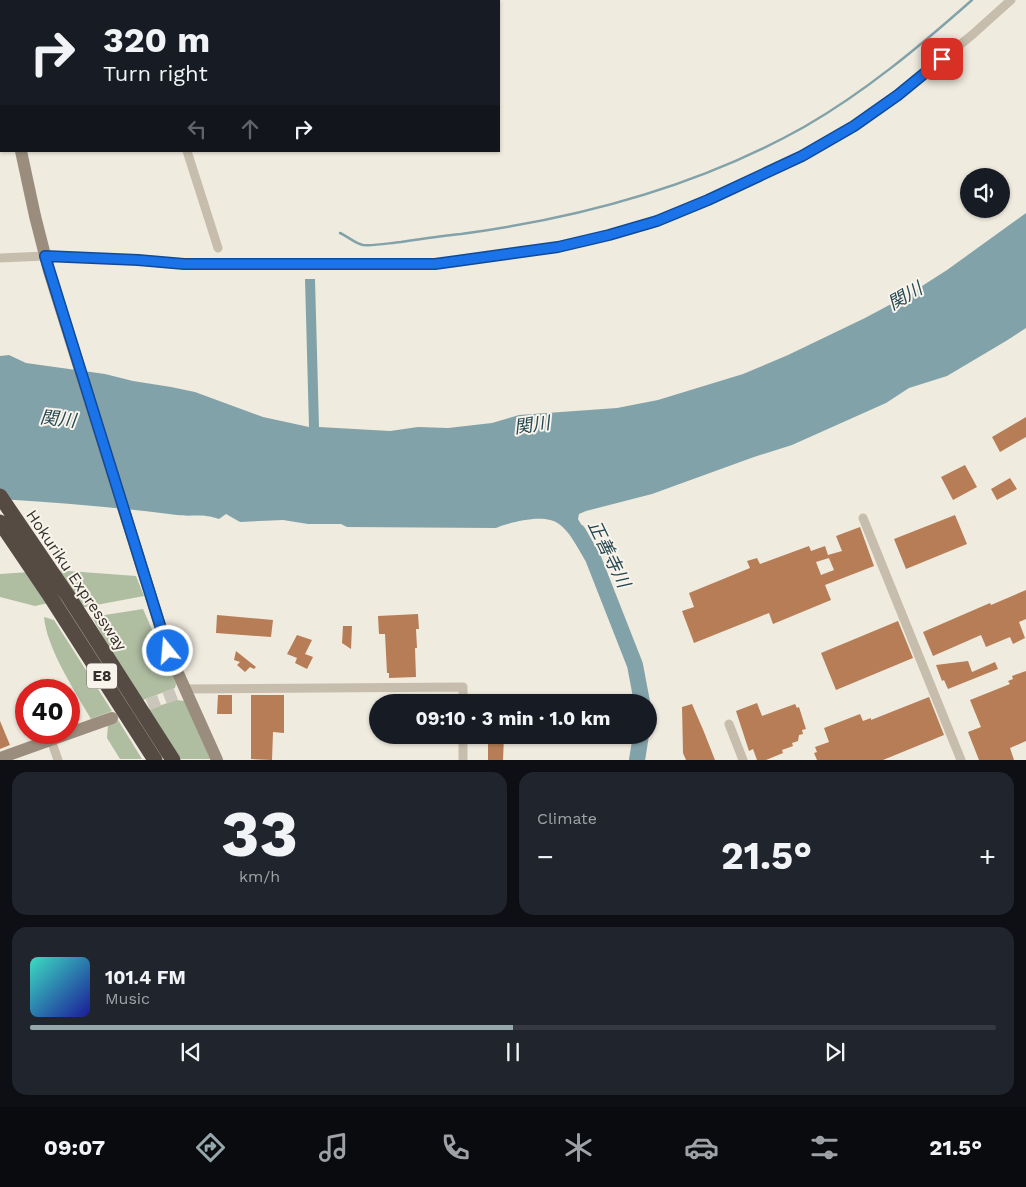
<!DOCTYPE html>
<meta charset="utf-8">
<style>
body{margin:0;font-family:"Work Sans","Noto Sans JP",sans-serif;background:#20242c;color:#f1f3f6;height:100vh;display:flex;flex-direction:column;font-size:19px;white-space:nowrap}
*{box-sizing:border-box;margin:0}
p{font-size:16px;color:#9ea1a6}
.icon{flex:none;width:28px;height:28px;fill:none;stroke:currentColor;stroke-width:2;stroke-linecap:round;stroke-linejoin:round}
.map{position:relative;height:760px;overflow:hidden}
.panel{display:flex;flex-direction:column;gap:12px;padding:12px;background:#0d0f14;flex:1}
.panel>*{flex:none}
.banner{position:absolute;left:0px;top:0px;width:500px;height:152px;box-shadow:0 1px 4px #0004;background:#171b24;color:#f1f3f6;overflow:hidden}
.fabs{position:absolute;left:960px;top:168px;display:grid;gap:10px}
.fabs a{display:grid;place-items:center;width:50px;height:50px;border-radius:50%;background:#171b24;box-shadow:0 1px 4px #0004;font-size:25px}
.speed{position:absolute;left:15px;top:679px;display:flex;gap:10px;font-size:25px;font-weight:700;text-align:center}
.speed>*{display:grid;place-content:center;width:65px;height:65px;border-radius:50%;background:#171b24;box-shadow:0 1px 4px #0004;line-height:1}
.speed .limit{border:8px solid #d22;background:#fff;color:#111}
.pin{position:absolute;display:grid;place-items:center;width:42px;height:42px;color:#fff;margin:-21px;border-radius:10px;box-shadow:0 2px 8px #0006}
.me{position:absolute;width:55px;margin:-28px;rotate:343deg;stroke-linejoin:round;filter:drop-shadow(0 0 4px #0008)}
.turn{display:flex;align-items:center;gap:18px;height:105px;padding:0 20px;font-size:22px}
.turn .icon{width:65px;height:65px;stroke-width:2.5}
.turn b{display:block;font-size:35px;line-height:42px}
.lanes{display:flex;align-items:center;height:48px;padding:0 20px;background:#0003;justify-content:center;gap:25px;direction:ltr}
.lanes .off{opacity:.35}
.big{font-size:38px;font-weight:700;line-height:1.1}
.panel .widget{flex:1;display:flex;flex-direction:column;justify-content:center;gap:8px;min-width:0;padding:0 18px;border-radius:15px;background:#20242c}
.panel .dial{align-items:center;gap:0}
.dial b{font-size:65px;line-height:1}
.song{display:flex;align-items:center;gap:15px}
.cover{width:60px;height:60px;border-radius:8px;background:linear-gradient(135deg,hsl(170 70% 55%),hsl(240 70% 35%))}
.played{height:5px;border-radius:2px;background:linear-gradient(90deg,#95a6ac 50%,#363941 50%)}
.keys{display:flex;justify-content:space-around;direction:ltr}
.heat{display:flex;justify-content:space-between;align-items:center;font-size:28px;direction:ltr}
.panel .tiles{flex:1;display:grid;gap:12px;grid-template-columns:1fr 1fr}
.widget:last-child{grid-column:span 2}
.trip{position:absolute;left:369px;top:694px;width:288px;height:50px;border-radius:25px;background:#171b24;box-shadow:0 1px 4px #0004;font-weight:700;line-height:50px;text-align:center}
.dock{display:flex;height:80px;justify-content:space-around;align-items:center;background:#090b0e;color:#9ea1a6}
.dock .icon{width:35px;height:35px}
.dock .selected{color:#95a6ac}
.dock b{font-size:22px;color:#f1f3f6}
.map>svg:first-child{display:block}
</style>
<div class="map">
<svg width="1026" height="760" viewBox="0 0 1026 760">
<rect width="100%" height="100%" fill="#f0ebdf"/>
<path fill="#afbda1" d="M55 570 136 576 144 596 80 608Z
M30 572 48 603 35 606 0 597V574Z
M143 609 176 684 175 688 143 700 114 657 92 617Z
M44 617 54 620 112 711 91 719C75 691 47 649 44 617Z
M176 700 185 701 210 759H181L147 710Z
M118 720 142 759H120L107 738 108 724Z"/>
<path fill="#82a2a9" d="M1026 213V328L1006 341 947 376 909 388 886 403 792 445 754 457 652 494 586 511 579 514 578 519 595 548 583 555C576 545 569 531 559 524 545 513 511 522 496 528L347 527 341 524H308L283 520 240 522 226 514 219 519C202 513 193 517 177 515 118 507 59 503 0 499V356L9 355 26 363 105 374 133 381 171 387 195 392 263 417 309 427 305 279H315L319 427 390 431 418 427 448 428 492 423 519 415 617 408 658 400 743 374 788 355 865 318 908 295 947 270Z"/>
<g fill="none" stroke-linecap="round" stroke-linejoin="round">
<path stroke="#82a2a9" stroke-width="2.5" d="M340 233C347 236 356 244 363 245 375 246 389 243 401 242 421 239 441 236 461 234 580 218 699 186 804 127 865 92 920 46 972 0"/>
<path stroke="#82a2a9" stroke-width="16" d="M578 532 593 558 635 665 642 702
M637 760 641 735"/>
</g>
<path fill="#b77d56" fill-rule="evenodd" d="M1026 417V437L1000 452 992 437Z
M965 465 977 487 953 500 941 477Z
M1010 478 1017 489 997 500 991 489Z
M955 515 967 544 906 569 894 539Z
M860 527 874 566 825 585 831 600 773 624 769 613 694 643 682 611 694 607 689 593 750 568 747 561 757 558 760 564 809 546 811 551 825 546 828 555 842 551 836 536ZM828 556 834 570 821 575 816 562 829 558Z
M1026 590V619L1019 622 1025 638 1013 644 1010 637 986 647 981 635 933 656 923 632 990 603 991 605Z
M418 614 419 629H416L417 648H415L416 677 389 678V673H387L385 634H379L378 616Z
M217 615 273 620 271 637 216 633Z
M898 621 913 658 836 690 821 653Z
M343 626H352L351 649 342 643Z
M297 635 312 640 305 654 313 657 307 669 295 663 297 658 287 654Z
M236 651 256 667 254 669 250 667 245 672 237 665 240 662 234 660Z
M968 661 972 672 995 662 998 669 948 689 944 680 942 681 936 665Z
M1026 671V741L1010 748 1014 760H979L968 732 981 727 970 700 1010 684 1008 681 1013 679 1012 676Z
M218 695H232V714H217Z
M251 695H284V733L273 732 272 760 251 759Z
M929 697 944 735 883 760H817L814 753 817 752 815 747 829 742 824 728 860 714 863 721 871 718V720Z
M757 703 762 716 795 704 797 708 799 707 806 729 802 730 803 734 799 735 798 741 792 743 793 746 782 750 783 753 766 760H757L753 749 749 751 736 711Z
M692 704 704 732 715 760H686L683 753 682 707Z
M0 721 10 745 0 749Z
M488 735 504 736 503 760H488Z"/>
<g fill="none" stroke-linecap="round" stroke-linejoin="round">
<path stroke="#cbc6bb" stroke-width="12" stroke-dasharray="12 6" stroke-linecap="butt" d="M131 711 178 693"/>
<path stroke="#c7bdac" stroke-width="9" d="M138 0V1
M0 68H1
M187 151 218 248
M0 258 45 256 138 259 183 264H435L558 247 609 235 657 221 708 200 802 156 854 125 898 95 972 35 1011 0
M863 518 961 760
M185 689 463 687V702
M729 724 743 760
M463 735V760
M51 740 58 760"/>
<path stroke="#9a8d7e" stroke-width="12" d="M0 56 1 60
M21 151 35 216 49 271 168 651 217 760
M0 758 112 718"/>
<path stroke="#564b43" stroke-width="15" d="M0 496 68 596 173 760
M0 522 48 593 155 760"/>
</g>
<g fill="none" stroke-linecap="round" stroke-linejoin="round">
<g stroke="#114b97" stroke-width="12">
<path id="route" d="M168 651 45 256 138 260 184 264H435L558 247 609 235 657 221 708 200 802 156 854 126 898 95 942 59"/>
</g>
<use href="#route" stroke="#1a73e8" stroke-width="9"/>
</g>
<g text-anchor="middle" stroke-width="4" stroke-linejoin="round" paint-order="stroke">
<rect fill="#f8f4eb" stroke="#706b64" stroke-width="1" x="87" y="663.5" width="30" height="25" rx="4"/>
<g font-size="15" font-weight="bold" fill="#36302a">
<text x="102" y="681">E8</text>
</g>
<g font-size="16" fill="#36302a" stroke="#f8f4eb">
<text transform="translate(77 580) rotate(56)" y="6">Hokuriku Expressway</text>
</g>
<g font-size="18" font-style="italic" fill="#254852" stroke="#f8f4eb">
<text transform="translate(905 296) rotate(-30)" y="6">関川</text>
<text transform="translate(58 419) rotate(6)" y="6">関川</text>
<text transform="translate(532 425) rotate(-8)" y="6">関川</text>
<text transform="translate(609 554) rotate(64)" y="6">正善寺川</text>
</g>
</g>
</svg>
<div class="fabs">
<a><svg class="icon" aria-label="sound" viewBox="0 0 24 24"><path d="M4 9h4l5-4v14l-5-4H4zM17 9q2 3 0 6"/></svg></a>
</div>
<div class="speed"><div class="limit">40</div></div>
<div class="pin" style="left:942px;top:59px;background:#d93025"><svg class="icon" aria-label="arrive" viewBox="0 0 24 24"><path d="M6 21V4h12l-3 4 3 4H6"/></svg></div>
<svg class="me" style="left:168px;top:651px" viewBox="-20 -20 40 40"><circle r="17" fill="#1a73e8" stroke="#fff" stroke-width="3"/><path d="M0-11L8 9 0 5-8 9z" fill="#fff"/></svg>
<div class="trip">09:10 · 3 min · 1.0 km</div>
<div class="banner">
<div class="turn"><svg class="icon" aria-label="right" viewBox="0 0 24 24"><path d="M7 20v-9h11M14 6l5 5-5 5"/></svg><div><b>320 m</b>Turn right</div></div>
<div class="lanes"><svg class="icon off" aria-label="left" viewBox="0 0 24 24"><path d="M17 20v-9H6M10 6l-5 5 5 5"/></svg><svg class="icon off" aria-label="ahead" viewBox="0 0 24 24"><path d="M12 20V5M6 11l6-6 6 6"/></svg><svg class="icon" aria-label="right" viewBox="0 0 24 24"><path d="M7 20v-9h11M14 6l5 5-5 5"/></svg></div>
</div>
</div>
<section class="panel">
<div class="tiles">
<div class="widget dial"><b>33</b><p>km/h</p></div>
<div class="widget"><p>Climate</p>
<div class="heat"><a>−</a><b class="big">21.5°</b><a>+</a></div>
</div>
<div class="widget">
<div class="song"><i class="cover"></i><div><b>101.4 FM</b><p>Music</p></div></div>
<div class="played"></div>
<div class="keys"><svg class="icon" aria-label="previous" viewBox="0 0 24 24"><path d="M18 5L8 12l10 7zM5 5v14"/></svg><svg class="icon" aria-label="pause" viewBox="0 0 24 24"><path d="M8 5v14M16 5v14"/></svg><svg class="icon" aria-label="next" viewBox="0 0 24 24"><path d="M6 5l10 7-10 7zM19 5v14"/></svg></div>
</div>
</div>
</section>
<nav class="dock">
<b>09:07</b>
<svg class="icon selected" aria-label="directions" viewBox="0 0 24 24"><path d="M12 3l9 9-9 9-9-9zM9 14v-3h6M13 9l2 2-2 2"/></svg>
<svg class="icon" aria-label="music" viewBox="0 0 24 24"><path d="M9 18V5l10-2v13"/><circle cx="6" cy="18" r="3"/><circle cx="16" cy="16" r="3"/></svg>
<svg class="icon" aria-label="phone" viewBox="0 0 24 24"><path d="M5 4h4l2 5-3 2q2 4 5 5l2-3 5 2v4C11 20 4 13 5 4z"/></svg>
<svg class="icon" aria-label="climate" viewBox="0 0 24 24"><path d="M12 3v18M4 7l16 10M4 17L20 7"/></svg>
<svg class="icon" aria-label="car" viewBox="0 0 24 24"><path d="M5 17H2v-5l4-1 3-4h7l3 4 3 1v5h-3M9 17h6M6 11h13"/><circle cx="7" cy="17" r="2"/><circle cx="17" cy="17" r="2"/></svg>
<svg class="icon" aria-label="filters" viewBox="0 0 24 24"><path d="M4 7h16M4 17h16"/><circle cx="9" cy="7" r="2"/><circle cx="15" cy="17" r="2"/></svg>
<b>21.5°</b>
</nav>
